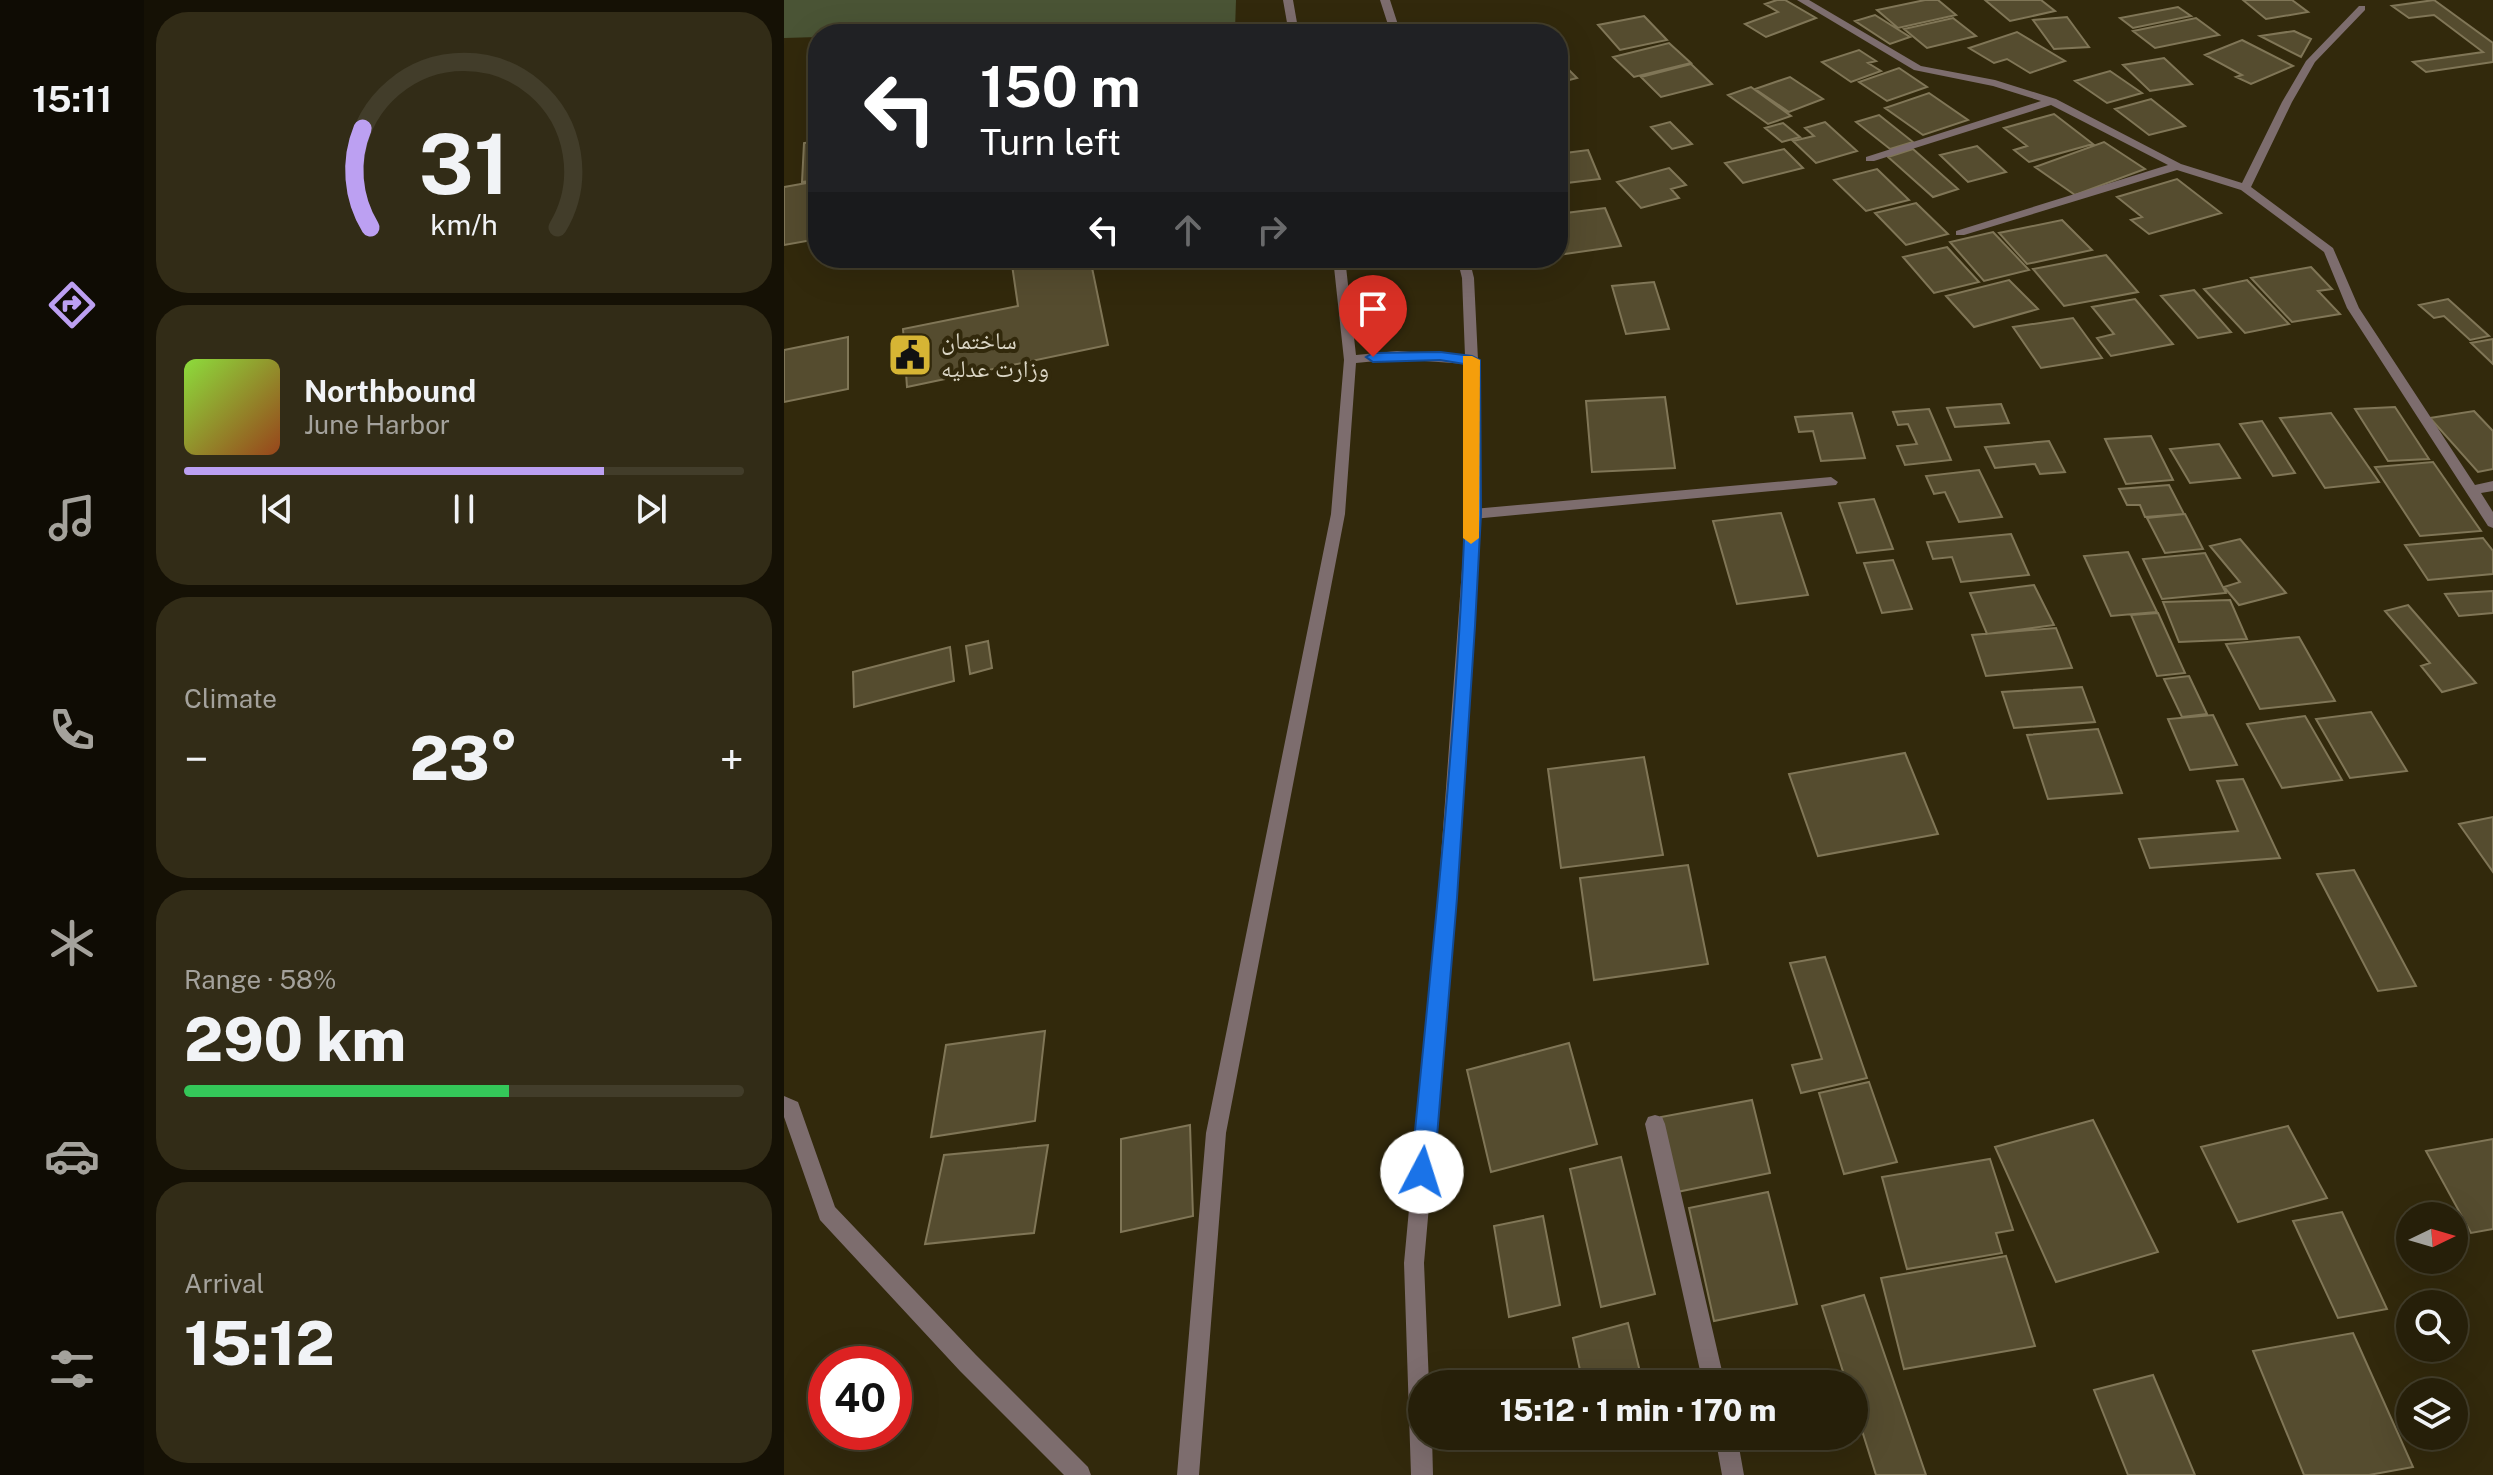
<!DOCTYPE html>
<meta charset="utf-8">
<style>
body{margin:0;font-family:"Public Sans","Noto Naskh Arabic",sans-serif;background:#322c17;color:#f1f3f6;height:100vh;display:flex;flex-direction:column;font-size:30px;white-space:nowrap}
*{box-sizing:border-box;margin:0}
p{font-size:26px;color:#a4a29c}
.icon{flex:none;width:44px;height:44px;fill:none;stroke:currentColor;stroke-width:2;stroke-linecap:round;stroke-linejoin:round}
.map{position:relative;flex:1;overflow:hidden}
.sheet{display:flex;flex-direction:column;gap:12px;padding:12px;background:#151105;width:640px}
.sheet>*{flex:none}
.guide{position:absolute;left:24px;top:24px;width:760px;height:244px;border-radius:32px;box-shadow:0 8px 32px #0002,0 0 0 2px #423d2a;background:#202124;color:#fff;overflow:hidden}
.needle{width:52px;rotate:85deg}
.tools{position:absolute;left:1612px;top:1202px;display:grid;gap:16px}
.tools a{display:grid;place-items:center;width:72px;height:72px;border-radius:50%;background:#261f09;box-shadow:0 8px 32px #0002,0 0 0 2px #423d2a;font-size:40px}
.speed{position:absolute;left:24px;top:1346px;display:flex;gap:16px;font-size:40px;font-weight:700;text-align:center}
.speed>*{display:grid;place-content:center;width:104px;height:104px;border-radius:50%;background:#261f09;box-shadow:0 8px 32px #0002,0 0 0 2px #423d2a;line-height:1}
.speed .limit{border:12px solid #d22;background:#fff;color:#111}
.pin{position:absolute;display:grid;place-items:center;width:68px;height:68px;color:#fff;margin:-82px -34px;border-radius:50% 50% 50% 0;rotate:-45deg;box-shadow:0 0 8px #0007}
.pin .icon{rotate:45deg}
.me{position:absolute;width:88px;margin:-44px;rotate:5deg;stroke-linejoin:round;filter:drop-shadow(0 0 6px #0008)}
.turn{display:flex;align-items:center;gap:28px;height:168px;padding:0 40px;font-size:36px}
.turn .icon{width:104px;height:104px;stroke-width:2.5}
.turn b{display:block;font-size:56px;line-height:68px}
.lanes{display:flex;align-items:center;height:76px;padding:0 40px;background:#0003;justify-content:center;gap:40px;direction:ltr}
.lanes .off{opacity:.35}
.big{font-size:60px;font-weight:800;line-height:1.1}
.sheet .widget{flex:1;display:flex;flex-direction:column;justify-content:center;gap:12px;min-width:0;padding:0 28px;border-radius:32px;background:#322c17}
.sheet .dial{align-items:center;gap:0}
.dial svg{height:208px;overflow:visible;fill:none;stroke:#423d2a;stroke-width:7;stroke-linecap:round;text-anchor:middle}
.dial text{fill:#f1f3f6;stroke:none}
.song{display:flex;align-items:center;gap:24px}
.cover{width:96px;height:96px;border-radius:12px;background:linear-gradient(135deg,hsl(90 70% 55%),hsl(20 70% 35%))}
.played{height:8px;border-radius:4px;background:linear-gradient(90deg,#bca0f2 75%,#423d2a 75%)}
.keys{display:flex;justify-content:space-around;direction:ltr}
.heat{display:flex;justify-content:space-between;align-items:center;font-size:44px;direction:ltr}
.charge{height:12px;border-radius:6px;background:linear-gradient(90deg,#34c759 58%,#423d2a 0)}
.trip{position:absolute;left:624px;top:1370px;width:460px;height:80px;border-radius:40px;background:#261f09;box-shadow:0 8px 32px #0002,0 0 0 2px #423d2a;font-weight:800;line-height:80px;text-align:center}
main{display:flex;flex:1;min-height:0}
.tabs{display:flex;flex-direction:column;width:144px;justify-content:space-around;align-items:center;background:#0f0c04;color:#a4a29c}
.tabs .icon{width:56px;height:56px}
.tabs .active{color:#bca0f2}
.tabs b{font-size:36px;color:#f1f3f6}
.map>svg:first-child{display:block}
</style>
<main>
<nav class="tabs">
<b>15:11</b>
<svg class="icon active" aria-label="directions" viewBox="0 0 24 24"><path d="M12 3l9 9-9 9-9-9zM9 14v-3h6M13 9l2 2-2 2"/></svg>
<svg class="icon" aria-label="music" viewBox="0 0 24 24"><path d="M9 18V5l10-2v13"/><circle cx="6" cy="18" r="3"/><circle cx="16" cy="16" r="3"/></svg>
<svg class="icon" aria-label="phone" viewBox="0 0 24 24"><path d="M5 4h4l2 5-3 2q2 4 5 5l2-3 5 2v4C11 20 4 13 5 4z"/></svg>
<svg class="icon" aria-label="climate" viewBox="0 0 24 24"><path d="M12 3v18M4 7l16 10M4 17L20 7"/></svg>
<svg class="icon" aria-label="car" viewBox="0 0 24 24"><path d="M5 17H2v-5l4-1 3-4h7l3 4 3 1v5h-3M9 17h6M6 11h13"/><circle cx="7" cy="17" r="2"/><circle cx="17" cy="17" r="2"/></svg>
<svg class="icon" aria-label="filters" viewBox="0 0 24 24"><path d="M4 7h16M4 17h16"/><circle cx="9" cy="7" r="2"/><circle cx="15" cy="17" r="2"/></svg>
</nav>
<section class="sheet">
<div class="widget dial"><svg viewBox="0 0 100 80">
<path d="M14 69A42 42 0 1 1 86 69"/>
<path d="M14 69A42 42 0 0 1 11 31" stroke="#bca0f2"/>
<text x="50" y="56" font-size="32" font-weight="700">31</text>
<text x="50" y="72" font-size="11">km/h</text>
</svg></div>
<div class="widget">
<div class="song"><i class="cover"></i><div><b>Northbound</b><p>June Harbor</p></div></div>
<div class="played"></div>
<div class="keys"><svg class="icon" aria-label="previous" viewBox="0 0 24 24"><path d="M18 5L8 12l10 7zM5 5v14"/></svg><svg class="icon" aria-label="pause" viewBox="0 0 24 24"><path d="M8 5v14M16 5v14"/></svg><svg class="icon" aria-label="next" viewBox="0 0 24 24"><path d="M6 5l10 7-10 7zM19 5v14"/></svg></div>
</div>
<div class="widget"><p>Climate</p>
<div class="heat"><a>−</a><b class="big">23°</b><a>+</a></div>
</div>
<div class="widget"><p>Range · 58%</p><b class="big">290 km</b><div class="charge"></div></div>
<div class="widget"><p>Arrival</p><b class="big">15:12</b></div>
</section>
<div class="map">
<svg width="1709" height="1475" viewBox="0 0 1709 1475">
<rect width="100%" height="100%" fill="#32290c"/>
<path fill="#4a5435" d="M0 0H452L451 30 34 34V37L0 38Z"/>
<path fill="#554c2f" stroke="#807657" stroke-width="2" d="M993 0H1001L1032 18 982 37 961 24 994 12 981 4Z
M1141 0H1154L1172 15 1114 28 1093 10Z
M1201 0H1257L1271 11 1226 21Z
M1459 0H1508L1524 12 1482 19Z
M1650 0 1709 43V62L1642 72 1629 62 1699 52 1650 15 1625 18 1608 6Z
M1394 7 1407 16 1349 28 1336 18Z
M1091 15 1126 37 1106 44 1071 21Z
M860 16 883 40 836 50 814 25Z
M1283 17 1305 47 1270 49 1249 20Z
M1169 18 1192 36 1143 48 1120 29Z
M1412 18 1435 35 1371 48 1349 31Z
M1510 31 1527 39 1517 57 1476 36Z
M1233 32 1281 61 1246 73 1223 59 1210 63 1185 48Z
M1458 40 1509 66 1467 84 1452 77 1458 75 1421 55Z
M885 43 907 63 850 77 829 57Z
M1075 50 1092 61 1084 63 1097 71 1067 82 1038 62Z
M1380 58 1408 84 1366 91 1339 65Z
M774 59 793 78 774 83Z
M907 64 928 84 877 97 857 77Z
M1115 68 1143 87 1103 101 1075 82Z
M1326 71 1358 93 1323 103 1291 81Z
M1006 77 1039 99 1005 112 971 89Z
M967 87 1007 116 984 124 944 95Z
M1145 93 1184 120 1139 135 1101 108Z
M1367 99 1401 126 1365 135 1331 109Z
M1270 114 1309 144 1245 162 1230 150 1243 146 1220 128Z
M1095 115 1129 142 1106 149 1072 122Z
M886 122 908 144 888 149 867 127Z
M1041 122 1073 151 1032 163 1009 141 1030 136 1021 128Z
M999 123 1016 137 998 142 981 128Z
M34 141V180L18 182 20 143Z
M1320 142 1361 169 1291 195 1251 167Z
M1193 146 1222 172 1184 182 1156 155Z
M1000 149 1019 168 959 183 941 163Z
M1129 149 1174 189 1149 197 1104 157Z
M804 150 816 179 774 184V154Z
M885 168 902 185 887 189 895 198 857 208 833 182Z
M1093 169 1125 200 1082 211 1050 180Z
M1393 179 1437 213 1365 234 1347 220 1358 217 1333 197Z
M34 181V239L0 245V187Z
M1132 203 1164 234 1122 245 1091 213Z
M821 208 837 246 774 255V214Z
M1278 220 1308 250 1243 264 1215 233Z
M1209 232 1245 270 1200 281 1166 242Z
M1163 247 1195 282 1150 293 1119 257Z
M1322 255 1354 292 1280 306 1249 269Z
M227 258H306L324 345 123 387 119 329 234 306Z
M1527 267 1548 289 1534 291 1556 314 1508 322 1467 278Z
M1225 280 1254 309 1190 327 1162 296Z
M1463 280 1505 324 1461 333 1420 289Z
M870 282 885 329 842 334 828 286Z
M1410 290 1447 332 1414 338 1377 296Z
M1351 299 1389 344 1327 356 1313 338 1330 334 1308 307Z
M1664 299 1705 336 1686 340 1660 316 1650 318 1635 305Z
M1289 318 1318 358 1257 368 1229 327Z
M64 337V389L0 402V350Z
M1709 339V364L1687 343Z
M881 397 891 468 808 472 802 401Z
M1217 404 1225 423 1171 427 1163 408Z
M1611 407 1645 459 1604 461 1571 409Z
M1145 409 1167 460 1121 465 1113 446 1133 444 1124 424 1114 425 1109 412Z
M1690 411 1709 431V469L1694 472 1646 418Z
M1068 413 1081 458 1037 461 1029 431 1015 432 1011 417Z
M1547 413 1595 482 1541 488 1496 418Z
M1478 421 1511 473 1489 476 1456 424Z
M1367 436 1389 480 1342 484 1321 439Z
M1265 441 1281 472 1256 474 1251 464 1211 468 1201 447Z
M1435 444 1456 478 1406 483 1386 449Z
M1649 462 1697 531 1636 536 1591 467Z
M1195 470 1218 517 1175 522 1161 492 1150 494 1142 476Z
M1385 485 1400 514 1361 517 1356 505H1343L1335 489Z
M1090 499 1109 549 1073 553 1055 503Z
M997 513 1024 595 953 604 929 521Z
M1401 514 1419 549 1381 553 1363 518Z
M1227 534 1245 575 1177 582 1168 557 1149 559 1143 542Z
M1699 538 1709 551V574L1644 580 1621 545Z
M1456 539 1502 593 1455 605 1440 587 1456 582 1426 546Z
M1344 552 1373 612 1327 616 1300 556Z
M1421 553 1442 593 1378 599 1359 559Z
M1109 560 1128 609 1098 613 1080 563Z
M1250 585 1270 625 1203 634 1186 593Z
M1709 591V613L1675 616 1661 594Z
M1446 600 1463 639 1395 642 1379 602Z
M1624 605 1692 683 1658 692 1637 666 1646 663 1601 611Z
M1374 613 1401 673 1373 676 1347 615Z
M1272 628 1288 668 1202 676 1188 635Z
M1515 637 1551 701 1476 709 1442 644Z
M204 641 208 668 186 674 182 646Z
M166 647 170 681 70 707 69 672Z
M1405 676 1423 714 1398 717 1380 679Z
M1298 687 1311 722 1230 728 1218 692Z
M1587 712 1623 771 1566 778 1532 719Z
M1429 715 1453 765 1406 770 1384 719Z
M1521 716 1558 780 1498 788 1463 724Z
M1314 729 1338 793 1264 799 1243 735Z
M1121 753 1154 834 1034 856 1005 774Z
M860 757 879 855 777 868 764 769Z
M1459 779 1496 858 1366 868 1355 839 1454 831 1433 781Z
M1709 817V872L1675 824Z
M904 865 924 964 810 980 796 878Z
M1570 870 1632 986 1594 991 1533 874Z
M1041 957 1083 1078 1017 1093 1008 1065 1038 1059 1006 963Z
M261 1031 251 1121 147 1137 162 1045Z
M785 1043 813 1144 707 1172 683 1070Z
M1085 1082 1113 1162 1060 1174 1035 1093Z
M968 1100 986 1173 893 1192 877 1117Z
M1309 1120 1374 1252 1272 1282 1211 1147Z
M406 1125 409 1216 337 1232V1139Z
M1504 1126 1543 1198 1454 1222 1417 1147Z
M1709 1139V1229L1687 1233 1642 1151Z
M264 1145 250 1233 141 1244 160 1155Z
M837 1157 871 1294 817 1307 786 1169Z
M1206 1159 1229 1230 1212 1233 1218 1253 1123 1269 1098 1177Z
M984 1192 1013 1304 930 1321 905 1208Z
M1558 1212 1603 1309 1554 1318 1509 1221Z
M759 1216 776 1305 725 1317 710 1226Z
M1222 1256 1251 1346 1120 1369 1097 1278Z
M1080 1295 1142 1475H1092L1070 1405V1384H1063L1038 1306Z
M844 1323 859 1384H799L789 1338Z
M1569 1333 1629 1467 1585 1475H1520L1469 1351Z
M1369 1375 1411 1475H1344L1310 1390Z"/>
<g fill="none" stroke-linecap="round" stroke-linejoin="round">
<path fill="#7d6d6e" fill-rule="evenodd" d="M1013 0H1025L1137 66 1211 80 1272 99 1397 164 1458 183 1498 102 1522 61 1575 6H1581V10L1531 62 1508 102 1467 187 1549 248 1575 308 1691 485 1709 481V491L1697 493 1709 512V528L1704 526 1563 308 1540 252 1457 190 1393 170 1180 235H1172V231L1384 165 1267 105 1090 161H1082V157L1257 101 1209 86 1130 70Z
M1047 477 1054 482 1052 485 689 519 682 514 689 509Z
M0 1096 14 1102 51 1207 192 1355 304 1467 307 1475H280L176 1371 36 1220 0 1117Z
M871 1115 878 1117 881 1124 941 1384H919L861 1124 864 1117Z
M931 1436H953L960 1475H938Z"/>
<path fill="#7d6d6e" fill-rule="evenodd" d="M499 0H509L515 34H505Z
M596 0H606L617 34H607Z
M549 258H561L572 355 613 351 681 356 678 278 673 258H685L690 278 694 360 696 514 672 898 640 1263 645 1384H638V1436H648L649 1475H627L620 1263 654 898 682 514V364L613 359 572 363 561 514 442 1133 415 1475H393L422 1133 547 514 560 360Z"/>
</g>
<path fill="#1a73e8" stroke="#114b97" stroke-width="2" d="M656 352 688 356 696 360 697 514 691 626 673 898 650 1172 646 1179 638 1183 630 1179 627 1172C648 953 673 734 681 515 683 465 681 414 681 364L656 360 589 362 582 357 589 353Z"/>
<path fill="#f59e0b" d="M679 356H688L696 360 695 538 687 544 679 538Z"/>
<defs>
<g id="civic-square" transform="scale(2.3)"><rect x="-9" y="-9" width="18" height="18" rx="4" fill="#d6b534" stroke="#32290c"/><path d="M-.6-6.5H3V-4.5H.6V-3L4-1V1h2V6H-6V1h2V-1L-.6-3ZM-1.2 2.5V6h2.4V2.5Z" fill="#111"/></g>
</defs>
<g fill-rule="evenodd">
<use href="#civic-square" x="126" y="355"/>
</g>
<g text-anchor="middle" stroke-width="8" stroke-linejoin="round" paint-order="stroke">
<g font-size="24" fill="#dad5c4" stroke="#32290c" text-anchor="start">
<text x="157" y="349">ساختمان<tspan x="157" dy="28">وزارت عدلیه</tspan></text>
</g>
</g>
</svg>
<div class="tools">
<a><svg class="needle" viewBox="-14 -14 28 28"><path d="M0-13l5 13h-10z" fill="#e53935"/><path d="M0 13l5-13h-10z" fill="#a4a29c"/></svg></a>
<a><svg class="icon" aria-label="search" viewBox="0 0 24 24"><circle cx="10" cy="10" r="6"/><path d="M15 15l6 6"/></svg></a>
<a><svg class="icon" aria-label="layers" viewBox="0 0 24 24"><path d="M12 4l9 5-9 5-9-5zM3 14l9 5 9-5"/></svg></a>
</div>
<div class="speed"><div class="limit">40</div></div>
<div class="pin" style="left:589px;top:357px;background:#d93025"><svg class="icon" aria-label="arrive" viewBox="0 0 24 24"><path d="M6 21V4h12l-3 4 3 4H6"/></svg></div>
<svg class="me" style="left:638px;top:1172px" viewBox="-20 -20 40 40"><circle r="19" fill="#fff"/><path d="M0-13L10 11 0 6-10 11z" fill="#1a73e8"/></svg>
<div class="trip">15:12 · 1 min · 170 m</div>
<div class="guide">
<div class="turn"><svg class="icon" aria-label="left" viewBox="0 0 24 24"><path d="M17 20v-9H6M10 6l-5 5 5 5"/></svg><div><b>150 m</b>Turn left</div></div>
<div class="lanes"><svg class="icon" aria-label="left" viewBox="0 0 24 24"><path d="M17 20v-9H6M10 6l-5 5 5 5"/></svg><svg class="icon off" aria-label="ahead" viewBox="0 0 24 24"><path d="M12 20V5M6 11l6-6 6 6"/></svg><svg class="icon off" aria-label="right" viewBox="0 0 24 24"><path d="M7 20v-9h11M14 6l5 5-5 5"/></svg></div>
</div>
</div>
</main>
